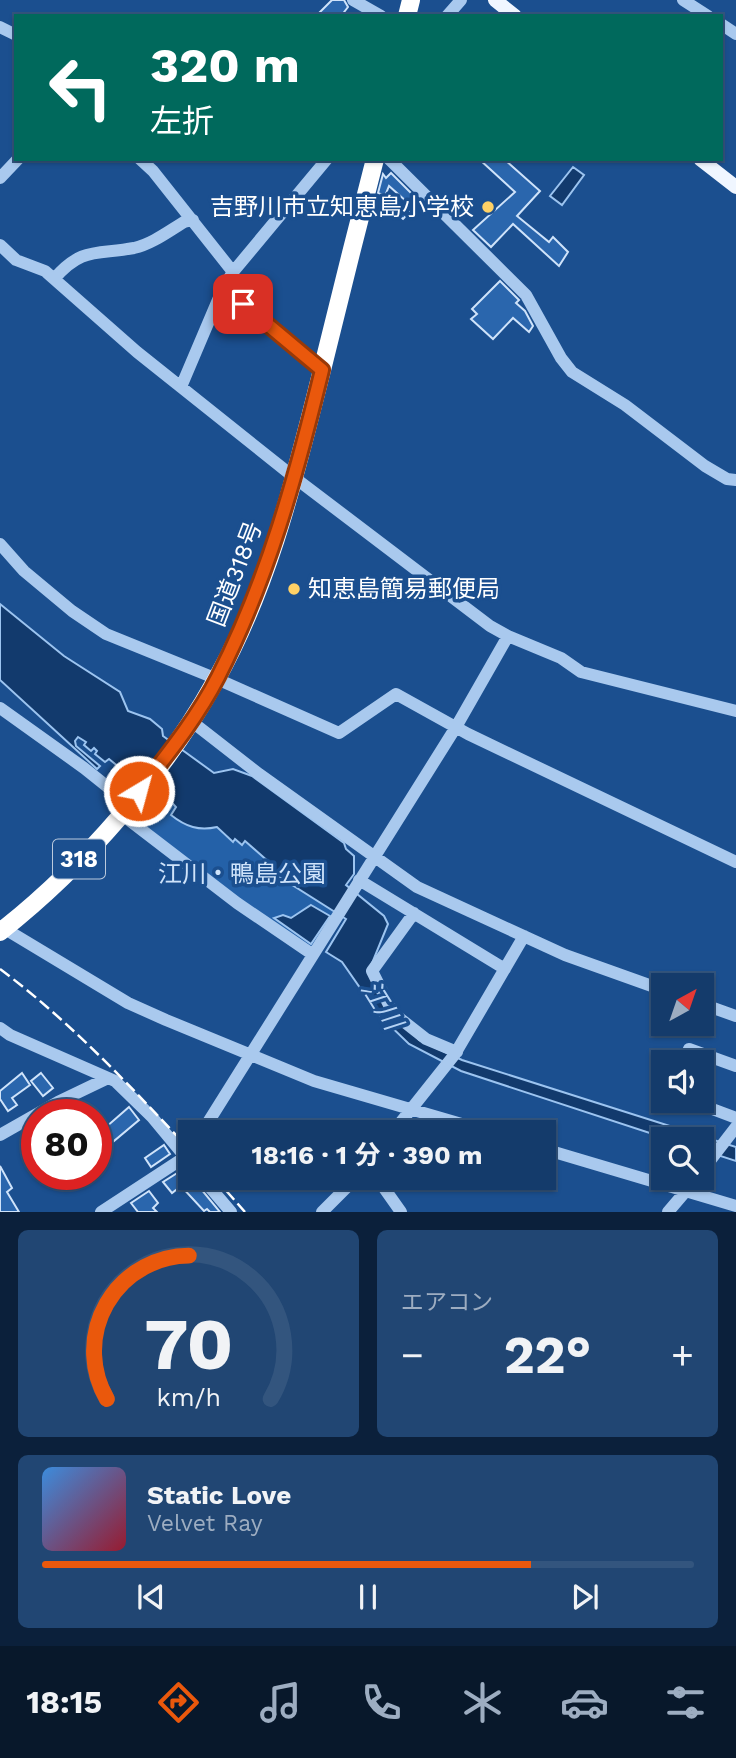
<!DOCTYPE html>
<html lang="ja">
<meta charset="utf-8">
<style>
body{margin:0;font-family:"Work Sans","Noto Sans JP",sans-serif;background:#214673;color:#f1f3f6;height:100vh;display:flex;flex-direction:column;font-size:26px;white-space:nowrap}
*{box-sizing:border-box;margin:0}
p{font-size:23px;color:#9dadc1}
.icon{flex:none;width:38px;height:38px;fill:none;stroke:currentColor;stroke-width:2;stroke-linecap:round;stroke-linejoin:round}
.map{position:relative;height:1212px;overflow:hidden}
.details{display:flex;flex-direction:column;gap:18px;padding:18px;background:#0b203b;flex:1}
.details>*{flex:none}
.hud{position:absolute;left:14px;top:14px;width:709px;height:147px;border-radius:0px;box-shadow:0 2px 5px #0004,0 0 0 2px #33557e;background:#00695c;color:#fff;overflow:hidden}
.needle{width:46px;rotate:40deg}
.controls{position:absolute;left:651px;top:973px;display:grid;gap:14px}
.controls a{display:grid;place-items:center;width:63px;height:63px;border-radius:0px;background:#143b6b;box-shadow:0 2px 5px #0004,0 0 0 2px #33557e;font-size:35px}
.speed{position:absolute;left:21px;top:1099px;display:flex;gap:14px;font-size:35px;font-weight:700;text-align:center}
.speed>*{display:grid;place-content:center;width:91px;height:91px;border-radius:50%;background:#143b6b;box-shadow:0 2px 5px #0004,0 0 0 2px #33557e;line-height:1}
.speed .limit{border:10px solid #d22;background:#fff;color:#111}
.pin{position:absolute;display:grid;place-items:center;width:60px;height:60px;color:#fff;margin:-30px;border-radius:14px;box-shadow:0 4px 10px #0006}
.me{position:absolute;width:77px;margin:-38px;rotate:37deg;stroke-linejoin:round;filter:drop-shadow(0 0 5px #0008)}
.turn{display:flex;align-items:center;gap:24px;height:147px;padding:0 21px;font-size:32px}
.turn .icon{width:91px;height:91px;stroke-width:2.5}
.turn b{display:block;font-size:49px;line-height:60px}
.big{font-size:52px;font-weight:700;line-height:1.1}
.details .card{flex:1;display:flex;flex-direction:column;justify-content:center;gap:10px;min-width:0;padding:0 24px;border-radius:10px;background:#214673}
.details .dial{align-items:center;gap:0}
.dial svg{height:182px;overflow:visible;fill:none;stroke:#33557e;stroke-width:7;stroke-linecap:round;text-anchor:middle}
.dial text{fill:#f1f3f6;stroke:none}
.song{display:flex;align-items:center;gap:21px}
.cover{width:84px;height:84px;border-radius:10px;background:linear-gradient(135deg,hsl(210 70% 55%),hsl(350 70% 35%))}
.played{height:7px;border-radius:4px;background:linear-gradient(90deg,#ea580c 75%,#33557e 75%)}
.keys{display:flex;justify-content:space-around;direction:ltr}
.heat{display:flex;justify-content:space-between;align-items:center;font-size:38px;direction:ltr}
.details .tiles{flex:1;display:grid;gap:18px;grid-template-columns:1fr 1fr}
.card:last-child{grid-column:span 2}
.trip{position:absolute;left:178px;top:1120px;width:378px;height:70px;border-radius:0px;background:#143b6b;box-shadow:0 2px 5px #0004,0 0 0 2px #33557e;font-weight:700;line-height:70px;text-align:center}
.tabs{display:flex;height:112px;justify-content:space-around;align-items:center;background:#08182b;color:#9dadc1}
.tabs .icon{width:49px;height:49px}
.tabs .active{color:#ea580c}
.tabs b{font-size:32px;color:#f1f3f6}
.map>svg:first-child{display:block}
</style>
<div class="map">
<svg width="736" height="1212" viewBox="0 0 736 1212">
<rect width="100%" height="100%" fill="#1b4f8f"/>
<path fill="#2461a8" d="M156 784 217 827 232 842 235 839 245 841 269 863 267 869 338 914 312 954 130 815Z"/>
<path fill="#123a6d" stroke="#9cc4f0" stroke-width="2" d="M573 167 584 175 562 205 550 196Z
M0 604 64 656 120 692 128 711 150 719 162 729 163 736 214 773 233 769 252 776 344 843 346 849 354 856V874L346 885 384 916 388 924 368 973 419 1040 462 1060 736 1147V1161L702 1150V1139H668L461 1071 409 1044 379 1015 342 962 326 952 346 919 267 869 269 862 245 841 242 845 235 839 233 842 217 827C199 831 186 827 171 815L176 807 141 768 131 766 125 772 109 759 105 762 95 754 97 751 94 748 91 751 84 745 86 742 78 737 75 741 76 746 100 766 97 769 0 680Z
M311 905 330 916 311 944 274 918 283 915 291 918Z"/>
<path fill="#2a66ad" stroke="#cfe3fa" stroke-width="2" d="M332 0H344L348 7 341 16H316Z
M479 159H504L540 191 517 216 549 242 553 237 568 252 559 266 513 224 491 247 473 230 515 192Z
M391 173 420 202 403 219 396 213 406 201 389 186 385 196 378 193 383 174 386 178Z
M500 281 519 300 516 303 525 311 533 326 529 332 513 318 493 339 471 319 477 314 472 309Z
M22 1073 30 1085 12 1098 17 1105 8 1111 0 1099V1091Z
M41 1073 53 1088 43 1096 31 1081Z
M129 1107 139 1120 108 1146 98 1134Z
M164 1145 170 1154 151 1167 145 1158Z
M0 1166 12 1188 7 1192 19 1212H0Z
M182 1170 189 1179 192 1178 220 1212H210L207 1209 204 1211 181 1186 172 1193 163 1182Z
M149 1191 158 1203 153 1208 157 1212H138L131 1203Z"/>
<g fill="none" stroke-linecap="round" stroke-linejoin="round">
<path stroke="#a9c9ee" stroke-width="12" d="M353 0 381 16
M683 0 708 16
M447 16 461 0
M721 24 736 34
M0 27 16 35
M140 159 153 171 233 272
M389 159 526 295 561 358 572 372 625 405 705 466 727 479 736 480
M0 178 18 159
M0 245 16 260 45 271 137 352 295 478 490 626 508 636 561 658 581 672 736 711
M54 279C82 246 98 255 134 248 152 244 169 231 184 222L193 220
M223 288 322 370
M181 387 223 288 233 272 327 159
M0 544 24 571 72 611 106 634 217 679 339 733 396 694 468 734 736 862
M0 708 84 768 129 804
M191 721 259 774 417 887 565 955 663 990
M121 814 237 903 312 954
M359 880 505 969
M414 913 372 971 393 1013 426 1039 457 1052
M0 926 128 1003 166 1020 314 1081 489 1132
M702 1004 736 1016
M0 1028 10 1035 115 1081 152 1117 191 1164
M684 1062 689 1049 736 1066
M691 1101 736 1118
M202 1132 456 727 508 636
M393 1132 455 1054 524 936
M0 1135 58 1102 108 1078
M544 1149 736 1206
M702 1171 736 1127
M202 1178 231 1212
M377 1178 401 1212
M101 1212 185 1157 191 1150
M322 1212 356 1178
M668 1212 697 1178"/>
<path stroke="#f0f6ff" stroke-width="14" d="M495 0 515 16
M700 159 736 187"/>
<path stroke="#fff" stroke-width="18" d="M407 16 411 0
M0 932C85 865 163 775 216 680 270 584 295 476 322 370 339 300 357 229 375 159"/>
<path stroke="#fff" stroke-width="2.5" stroke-dasharray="12 5" stroke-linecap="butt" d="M0 969C72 1023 130 1086 191 1151
M215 1178 245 1212"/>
</g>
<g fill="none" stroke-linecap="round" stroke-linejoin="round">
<g stroke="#983908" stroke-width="18">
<path id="route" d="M139 791C167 755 197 718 218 677 268 579 296 476 322 370L243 304"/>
</g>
<use href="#route" stroke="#ea580c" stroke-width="12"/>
</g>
<g fill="#ffd166" stroke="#1b4f8f" stroke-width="2.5">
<circle cx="488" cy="207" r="7"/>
<circle cx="294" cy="589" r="7"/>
</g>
<g text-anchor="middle" stroke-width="7" stroke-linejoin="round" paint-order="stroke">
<rect fill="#1b4f8f" stroke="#bbcadd" stroke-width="2" x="53" y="839.5" width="52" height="39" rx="5"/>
<g font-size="23" font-weight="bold" fill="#fff">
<text x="79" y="867">318</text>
</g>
<g font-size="24" fill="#fff" stroke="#1b4f8f" text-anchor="end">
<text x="474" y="215">吉野川市立知恵島小学校</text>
<text x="308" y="597" text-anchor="start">知恵島簡易郵便局</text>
</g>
<g font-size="24" fill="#fff" stroke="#1b4f8f">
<text transform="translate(235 574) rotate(-69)" y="8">国道318号</text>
</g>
<g font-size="24" fill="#cfe3fa" stroke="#1b4f8f">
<text x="242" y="882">江川・鴨島公園</text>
</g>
<g font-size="26" font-style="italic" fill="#b5d3f5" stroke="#1b4f8f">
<text transform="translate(382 1005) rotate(58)" y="9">江川</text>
</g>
</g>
</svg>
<div class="controls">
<a><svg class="needle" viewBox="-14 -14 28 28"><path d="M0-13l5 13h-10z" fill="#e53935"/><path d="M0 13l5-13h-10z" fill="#9dadc1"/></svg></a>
<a><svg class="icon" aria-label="sound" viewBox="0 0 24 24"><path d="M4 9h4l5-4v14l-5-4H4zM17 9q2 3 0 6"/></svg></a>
<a><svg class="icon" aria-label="search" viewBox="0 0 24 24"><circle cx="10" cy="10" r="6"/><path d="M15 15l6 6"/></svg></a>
</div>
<div class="speed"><div class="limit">80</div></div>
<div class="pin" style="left:243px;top:304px;background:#d93025"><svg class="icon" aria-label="arrive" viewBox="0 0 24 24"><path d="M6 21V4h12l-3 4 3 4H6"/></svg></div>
<svg class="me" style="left:139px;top:791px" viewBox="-20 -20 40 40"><circle r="17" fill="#ea580c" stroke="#fff" stroke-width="3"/><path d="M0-11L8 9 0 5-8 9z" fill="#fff"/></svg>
<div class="trip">18:16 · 1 分 · 390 m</div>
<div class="hud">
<div class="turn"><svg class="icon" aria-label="left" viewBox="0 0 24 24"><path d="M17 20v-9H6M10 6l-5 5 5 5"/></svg><div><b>320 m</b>左折</div></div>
</div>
</div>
<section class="details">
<div class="tiles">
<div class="card dial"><svg viewBox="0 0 100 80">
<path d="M14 69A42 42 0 1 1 86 69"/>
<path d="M14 69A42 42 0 0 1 50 6" stroke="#ea580c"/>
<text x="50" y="56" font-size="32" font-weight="700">70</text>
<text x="50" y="72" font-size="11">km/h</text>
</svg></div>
<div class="card"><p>エアコン</p>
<div class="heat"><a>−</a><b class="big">22°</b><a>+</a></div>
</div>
<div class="card">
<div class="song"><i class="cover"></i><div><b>Static Love</b><p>Velvet Ray</p></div></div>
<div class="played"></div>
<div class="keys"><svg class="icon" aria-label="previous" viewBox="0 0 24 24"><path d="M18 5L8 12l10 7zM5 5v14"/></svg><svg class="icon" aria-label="pause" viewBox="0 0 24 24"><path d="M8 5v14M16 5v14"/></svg><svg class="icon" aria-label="next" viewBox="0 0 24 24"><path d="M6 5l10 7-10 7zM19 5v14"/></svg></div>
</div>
</div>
</section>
<nav class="tabs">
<b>18:15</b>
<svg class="icon active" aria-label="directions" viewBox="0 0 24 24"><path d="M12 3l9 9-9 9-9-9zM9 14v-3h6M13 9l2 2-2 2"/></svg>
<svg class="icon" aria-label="music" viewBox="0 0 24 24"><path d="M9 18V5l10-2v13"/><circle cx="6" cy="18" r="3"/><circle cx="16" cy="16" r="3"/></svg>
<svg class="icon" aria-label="phone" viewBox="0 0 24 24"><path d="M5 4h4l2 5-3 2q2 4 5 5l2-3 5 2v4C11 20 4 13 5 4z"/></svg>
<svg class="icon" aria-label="climate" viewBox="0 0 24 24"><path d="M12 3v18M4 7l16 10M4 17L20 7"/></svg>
<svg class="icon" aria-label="car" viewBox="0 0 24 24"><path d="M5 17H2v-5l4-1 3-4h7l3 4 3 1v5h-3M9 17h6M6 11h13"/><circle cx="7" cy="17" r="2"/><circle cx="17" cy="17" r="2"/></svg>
<svg class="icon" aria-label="filters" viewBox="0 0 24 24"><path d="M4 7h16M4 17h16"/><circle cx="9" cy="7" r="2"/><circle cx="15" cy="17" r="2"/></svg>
</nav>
